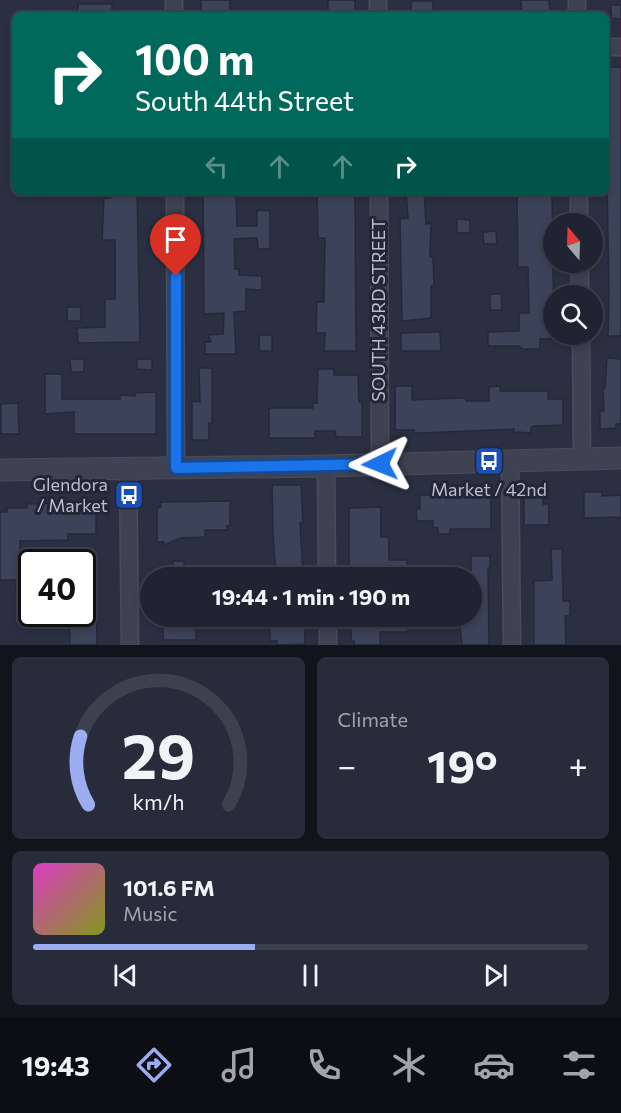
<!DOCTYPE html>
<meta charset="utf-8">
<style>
body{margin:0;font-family:Commissioner,sans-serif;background:#282c3a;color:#f1f3f6;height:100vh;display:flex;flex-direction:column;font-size:22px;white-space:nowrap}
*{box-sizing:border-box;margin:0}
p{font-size:20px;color:#a2a4ac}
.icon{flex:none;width:33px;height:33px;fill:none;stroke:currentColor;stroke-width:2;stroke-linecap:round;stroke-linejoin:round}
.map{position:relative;height:645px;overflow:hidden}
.sheet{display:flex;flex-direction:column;gap:12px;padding:12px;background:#12141c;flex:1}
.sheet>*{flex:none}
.top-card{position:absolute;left:12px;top:12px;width:597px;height:183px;border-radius:9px;box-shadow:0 3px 9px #0003,0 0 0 2px #3d414d;background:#00695c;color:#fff;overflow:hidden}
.needle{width:39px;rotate:341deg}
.controls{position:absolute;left:543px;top:213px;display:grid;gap:12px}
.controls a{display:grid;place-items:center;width:60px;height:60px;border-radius:50%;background:#202432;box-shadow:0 3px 9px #0003,0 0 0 2px #3d414d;font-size:30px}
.speed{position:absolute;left:18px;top:549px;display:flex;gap:12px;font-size:30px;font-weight:700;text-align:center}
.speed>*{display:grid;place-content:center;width:78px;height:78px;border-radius:50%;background:#202432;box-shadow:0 3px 9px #0003,0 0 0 2px #3d414d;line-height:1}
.speed .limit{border:3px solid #111;border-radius:9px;background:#fff;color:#111}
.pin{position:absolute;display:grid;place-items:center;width:51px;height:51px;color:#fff;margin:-62px -26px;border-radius:50% 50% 50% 0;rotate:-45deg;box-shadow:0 0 6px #0007}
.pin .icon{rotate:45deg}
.me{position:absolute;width:66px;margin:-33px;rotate:268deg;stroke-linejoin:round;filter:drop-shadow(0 0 4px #0008)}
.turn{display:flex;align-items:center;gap:21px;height:126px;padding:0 24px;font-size:27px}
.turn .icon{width:78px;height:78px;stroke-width:2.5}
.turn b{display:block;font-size:42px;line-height:51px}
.lanes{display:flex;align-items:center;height:57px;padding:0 24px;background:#0003;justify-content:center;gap:30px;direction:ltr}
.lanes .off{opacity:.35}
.big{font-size:45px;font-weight:700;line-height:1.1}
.sheet .tile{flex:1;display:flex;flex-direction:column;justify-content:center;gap:9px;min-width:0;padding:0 21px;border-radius:9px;background:#282c3a}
.sheet .dial{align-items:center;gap:0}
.dial svg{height:156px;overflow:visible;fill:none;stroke:#3d414d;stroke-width:7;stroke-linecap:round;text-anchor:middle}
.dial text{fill:#f1f3f6;stroke:none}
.song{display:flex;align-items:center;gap:18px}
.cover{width:72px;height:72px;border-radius:9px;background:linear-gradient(135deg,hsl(310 70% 55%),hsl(70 70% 35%))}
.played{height:6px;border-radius:3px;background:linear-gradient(90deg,#9bacf1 40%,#3d414d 40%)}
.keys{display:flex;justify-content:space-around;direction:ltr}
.heat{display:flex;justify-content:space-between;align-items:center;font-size:33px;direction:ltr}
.sheet .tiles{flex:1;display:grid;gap:12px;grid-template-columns:1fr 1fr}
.tile:last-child{grid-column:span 2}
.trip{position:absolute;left:140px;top:567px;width:342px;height:60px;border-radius:30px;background:#202432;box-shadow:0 3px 9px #0003,0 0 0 2px #3d414d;font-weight:700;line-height:60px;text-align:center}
.dock{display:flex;height:96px;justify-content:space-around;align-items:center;background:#0d0e14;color:#a2a4ac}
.dock .icon{width:42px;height:42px}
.dock .current{color:#9bacf1}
.dock b{font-size:27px;color:#f1f3f6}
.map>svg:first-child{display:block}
</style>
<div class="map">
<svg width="621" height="645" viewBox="0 0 621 645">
<rect width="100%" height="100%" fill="#2a3042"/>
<path fill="#3c4358" stroke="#24293a" stroke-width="1.5" d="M201 0H230V15H201Z
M328 0H355V14H328Z
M521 0H549L550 15H522Z
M411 1H433V15H411Z
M78 4H112V15H78Z
M611 5H621V19L611 18Z
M607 67H621V336H608L609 293 606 130 609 84H607Z
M203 192H236L237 226H257V210L270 211V249H258L257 238 234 239 235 269H239V275L262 276V290L246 289V311L234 312 236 354H205V342H211L208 335 223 334 224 313 204 314Z
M317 192H355L356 351H324L325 333H316L317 302H324L325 238H318Z
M406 192H424L426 224 431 223 430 257H433L434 286H431V318L402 321 400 219 408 218Z
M517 192H552L554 339H540V349H523L518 346H488V332L519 331V313H529L528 267H518Z
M111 193H137L140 342 78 343 77 328 105 327V299H115V240H102L104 198H111Z
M457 219 470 220V233H457Z
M496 231 497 244H484L483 232Z
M490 294H501L502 310H490Z
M67 307H81V321H67Z
M440 332 441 351H401V333Z
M259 335H272V351H259Z
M607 358 621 359V424H616V428L600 429V411H604L603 388H605Z
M70 359H84V372H71Z
M137 359H152V370L137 369Z
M199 368H212V423H209V440H192V401L200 402Z
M318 369H334V375H358L359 402H362V437H336L335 431H315V438H269V408H313V403H317Z
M45 374H62V399H120V395L135 396V393L156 392V434H74V412L45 414Z
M395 386H412V400L461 398H466V401H489V387L500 386V391H548V399H563V425L534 426 531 427V433L514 432V429L421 433H414V430H395Z
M18 403 19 434H1V404Z
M272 485H301L303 523H300L303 572 276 573 273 535Z
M543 492V504H549V525H524V493Z
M584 492H602V496L621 495V517L584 518Z
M473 494H491V529H450V534H438V528L433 527V521H417L416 509H420V495Z
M230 501V525L227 526V530H205V537L181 538 164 545V542H157V508L161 507 160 502Z
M87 502V508H96V534H68V540L20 541V566L22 568H32V582H29L30 612H17L16 580H0V512H7V508H27V504Z
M381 507V537H389V560H407V572L362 574V570H349V508Z
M551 549H562L563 601H570V616H565L566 645H534V581L552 580Z
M471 556H490V568H488L489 645H462L459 616H471Z
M82 559H96L97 645H70L69 614H82Z
M173 561H184L185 578H173Z
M270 616H300V625H305V644L277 645V641H270Z
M351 616H380V620L408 619V632H380V645H355L354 641H351Z
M192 623V628H196V640H163V624Z"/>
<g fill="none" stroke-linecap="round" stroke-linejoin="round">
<g stroke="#484c5b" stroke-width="19">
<path id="minor" d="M174 0V15
M378 0V15
M577 0V15
M606 47H621
M175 192 176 468
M379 192 380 464
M579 192V224
M580 262V296
M581 334 582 459
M510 460 512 645
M326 466 327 578
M128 469 130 645
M328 616V645"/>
</g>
<g stroke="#484c5b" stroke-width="23">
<path id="tertiary" d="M0 470 326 466 621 458"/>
</g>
<use href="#minor" stroke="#3e4252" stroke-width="16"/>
<use href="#tertiary" stroke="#3e4252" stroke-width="21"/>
</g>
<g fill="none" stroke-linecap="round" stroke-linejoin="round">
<g stroke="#114b97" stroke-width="15">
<path id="route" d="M176 276V468L380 464"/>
</g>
<use href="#route" stroke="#1a73e8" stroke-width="10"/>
</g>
<defs>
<g id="bus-square" transform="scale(1.5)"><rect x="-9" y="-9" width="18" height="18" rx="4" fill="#1a4fb4" stroke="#222738"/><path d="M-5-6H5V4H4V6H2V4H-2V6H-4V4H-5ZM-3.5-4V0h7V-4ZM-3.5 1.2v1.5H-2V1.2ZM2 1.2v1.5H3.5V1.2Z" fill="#fff"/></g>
</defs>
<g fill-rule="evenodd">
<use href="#bus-square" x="489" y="461"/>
<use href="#bus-square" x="129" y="495"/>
</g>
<g text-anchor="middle" stroke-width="6" stroke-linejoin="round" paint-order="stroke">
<g font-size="18" fill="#bbbfcc" stroke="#222738">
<text transform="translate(379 310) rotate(-90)" y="6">SOUTH 43RD STREET</text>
</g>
<g font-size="18" fill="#bbbfcc" stroke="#222738" text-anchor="end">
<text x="108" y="491">Glendora<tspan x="108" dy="21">/ Market</tspan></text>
<text x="489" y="496" text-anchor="middle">Market / 42nd</text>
</g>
</g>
</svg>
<div class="controls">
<a><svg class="needle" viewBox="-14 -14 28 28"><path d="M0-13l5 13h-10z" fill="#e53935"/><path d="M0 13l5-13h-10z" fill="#a2a4ac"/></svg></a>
<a><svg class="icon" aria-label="search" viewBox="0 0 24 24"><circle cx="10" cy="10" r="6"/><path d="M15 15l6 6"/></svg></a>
</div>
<div class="speed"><div class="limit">40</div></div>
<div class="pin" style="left:176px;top:276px;background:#d93025"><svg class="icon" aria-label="arrive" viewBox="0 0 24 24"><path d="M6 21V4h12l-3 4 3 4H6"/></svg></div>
<svg class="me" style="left:380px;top:464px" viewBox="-20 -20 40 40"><path d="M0-17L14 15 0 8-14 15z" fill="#1a73e8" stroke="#fff" stroke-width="4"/></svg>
<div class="trip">19:44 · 1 min · 190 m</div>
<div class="top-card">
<div class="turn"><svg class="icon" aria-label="right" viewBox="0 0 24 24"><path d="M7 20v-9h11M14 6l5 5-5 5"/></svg><div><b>100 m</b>South 44th Street</div></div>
<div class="lanes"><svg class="icon off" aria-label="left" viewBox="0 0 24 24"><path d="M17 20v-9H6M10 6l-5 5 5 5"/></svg><svg class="icon off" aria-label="ahead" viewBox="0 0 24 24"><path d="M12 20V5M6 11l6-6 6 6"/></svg><svg class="icon off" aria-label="ahead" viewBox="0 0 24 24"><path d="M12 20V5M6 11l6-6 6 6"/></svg><svg class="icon" aria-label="right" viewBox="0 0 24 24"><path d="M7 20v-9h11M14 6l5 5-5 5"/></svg></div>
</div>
</div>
<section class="sheet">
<div class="tiles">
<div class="tile dial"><svg viewBox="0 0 100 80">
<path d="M14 69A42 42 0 1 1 86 69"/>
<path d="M14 69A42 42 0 0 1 10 34" stroke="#9bacf1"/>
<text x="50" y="56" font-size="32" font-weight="700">29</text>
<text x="50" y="72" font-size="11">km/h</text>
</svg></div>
<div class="tile"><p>Climate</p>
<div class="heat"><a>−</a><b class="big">19°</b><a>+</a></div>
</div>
<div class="tile">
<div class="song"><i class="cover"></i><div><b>101.6 FM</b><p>Music</p></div></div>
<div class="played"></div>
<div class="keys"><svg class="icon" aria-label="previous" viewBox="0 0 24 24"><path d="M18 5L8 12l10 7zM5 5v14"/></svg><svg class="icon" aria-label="pause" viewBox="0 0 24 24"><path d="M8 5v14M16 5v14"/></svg><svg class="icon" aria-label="next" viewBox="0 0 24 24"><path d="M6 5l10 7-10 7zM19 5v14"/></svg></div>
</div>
</div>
</section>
<nav class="dock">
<b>19:43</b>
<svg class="icon current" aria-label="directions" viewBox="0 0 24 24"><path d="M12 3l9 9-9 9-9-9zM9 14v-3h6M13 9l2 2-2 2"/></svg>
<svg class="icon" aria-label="music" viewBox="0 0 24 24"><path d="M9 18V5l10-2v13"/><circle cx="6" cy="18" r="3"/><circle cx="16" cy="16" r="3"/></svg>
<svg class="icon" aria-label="phone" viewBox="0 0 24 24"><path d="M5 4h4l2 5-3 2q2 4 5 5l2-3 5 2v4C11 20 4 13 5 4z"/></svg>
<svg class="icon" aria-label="climate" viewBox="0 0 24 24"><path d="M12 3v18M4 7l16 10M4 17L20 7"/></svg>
<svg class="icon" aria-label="car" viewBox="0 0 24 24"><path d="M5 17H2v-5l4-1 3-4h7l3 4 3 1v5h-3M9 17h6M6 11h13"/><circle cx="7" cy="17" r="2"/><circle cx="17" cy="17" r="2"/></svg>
<svg class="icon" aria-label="filters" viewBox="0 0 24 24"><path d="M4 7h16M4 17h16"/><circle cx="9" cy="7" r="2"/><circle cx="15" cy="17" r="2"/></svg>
</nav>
